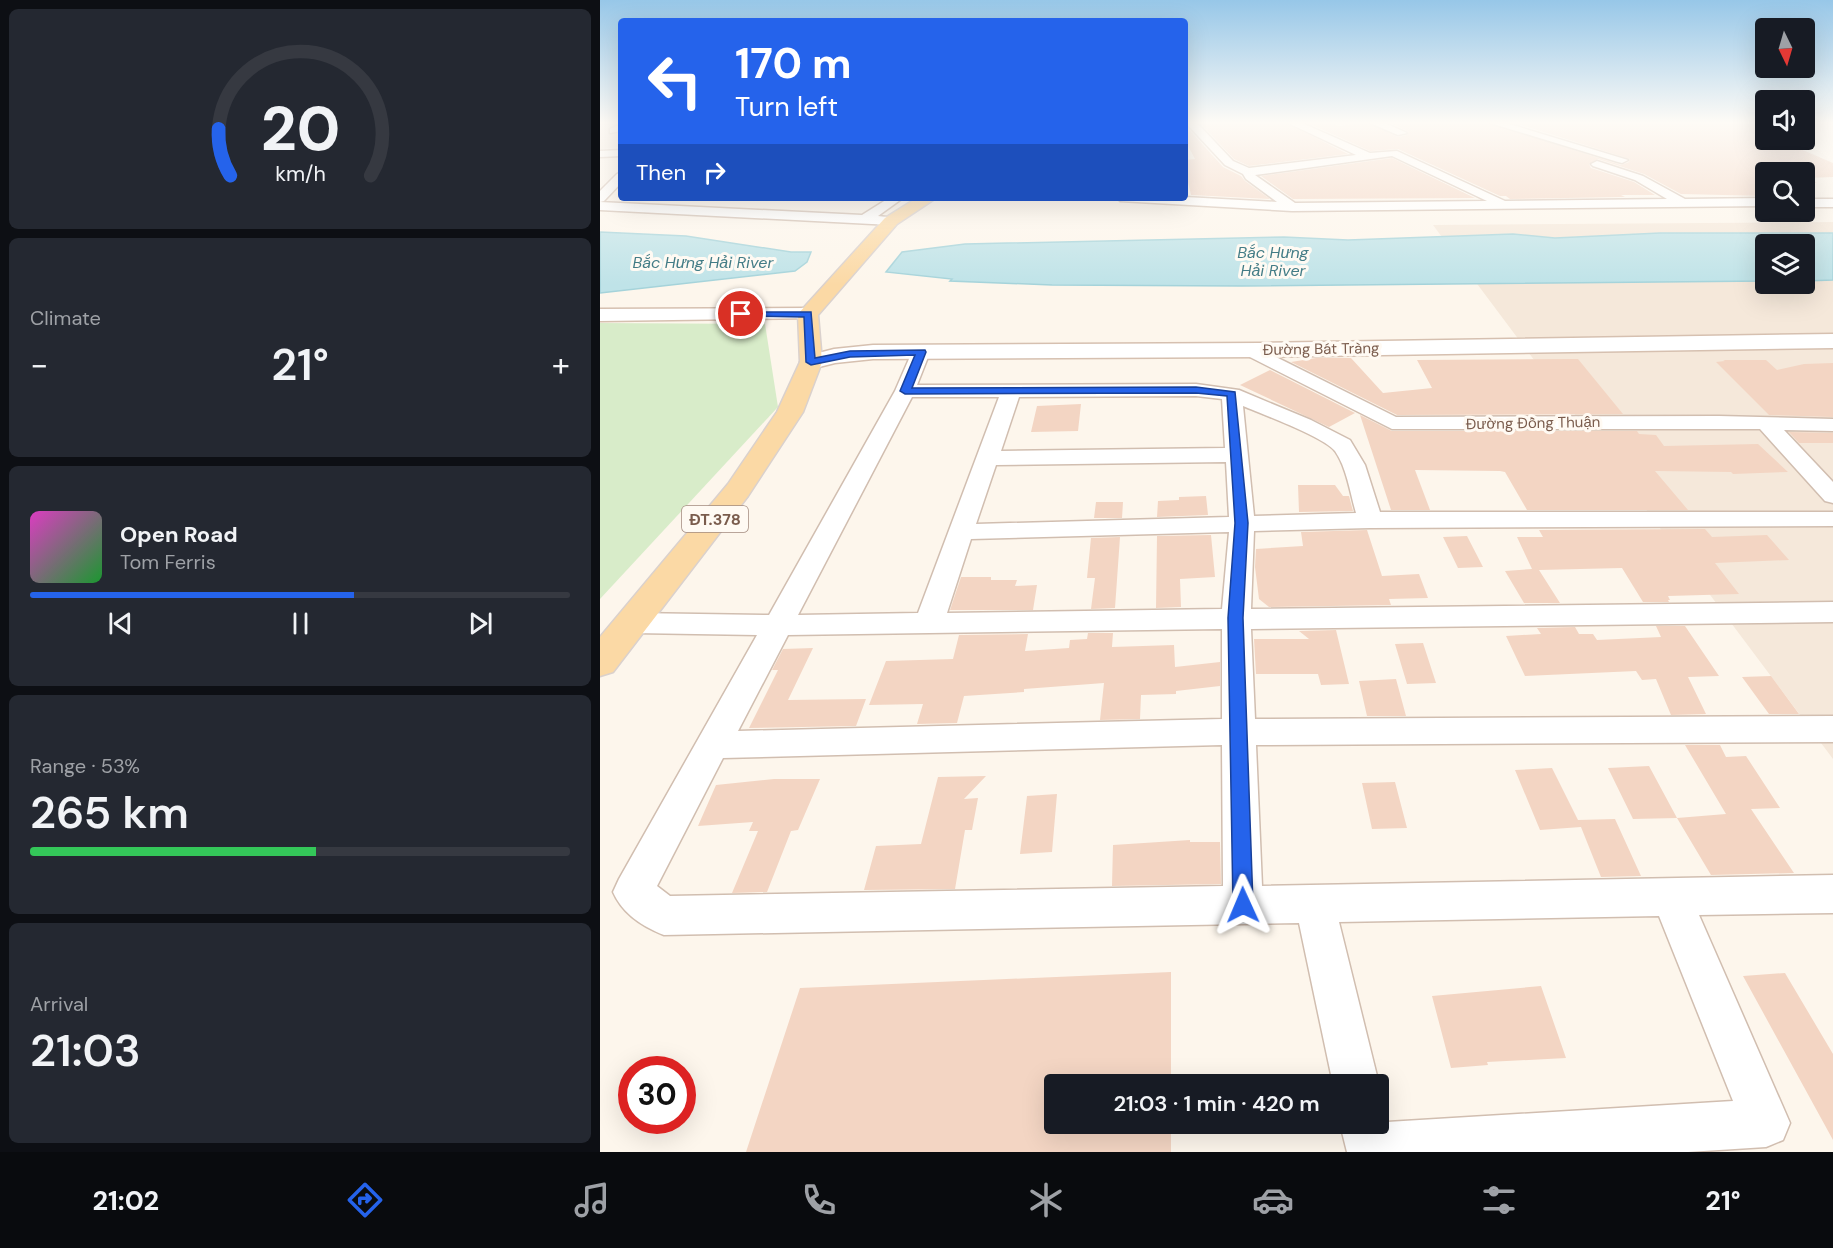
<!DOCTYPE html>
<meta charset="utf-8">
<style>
body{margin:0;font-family:"DM Sans",sans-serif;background:#242831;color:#f1f3f6;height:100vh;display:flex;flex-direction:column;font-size:22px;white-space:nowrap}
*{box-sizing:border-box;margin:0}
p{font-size:20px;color:#9ea1a6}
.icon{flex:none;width:33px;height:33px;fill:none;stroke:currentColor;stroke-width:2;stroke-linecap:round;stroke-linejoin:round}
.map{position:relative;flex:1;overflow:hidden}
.sheet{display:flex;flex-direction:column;gap:9px;padding:9px;background:#0d0f14;width:600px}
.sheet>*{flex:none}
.top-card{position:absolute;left:18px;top:18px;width:570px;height:183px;border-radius:6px;box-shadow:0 6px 24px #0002;background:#2563eb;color:#fff;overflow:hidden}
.needle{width:39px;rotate:175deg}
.buttons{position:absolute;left:1155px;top:18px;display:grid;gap:12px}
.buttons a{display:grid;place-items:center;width:60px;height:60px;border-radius:6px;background:#171b24;box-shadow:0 6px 24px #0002;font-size:30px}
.speed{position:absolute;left:18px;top:1056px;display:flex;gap:12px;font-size:30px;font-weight:700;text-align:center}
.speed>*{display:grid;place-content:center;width:78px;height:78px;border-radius:50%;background:#171b24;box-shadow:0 6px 24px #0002;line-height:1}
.speed .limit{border:9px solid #d22;background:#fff;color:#111}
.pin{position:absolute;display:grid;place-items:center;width:51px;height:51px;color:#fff;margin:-26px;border:3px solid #fff;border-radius:50%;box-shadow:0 2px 6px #0007}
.me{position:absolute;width:66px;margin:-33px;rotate:359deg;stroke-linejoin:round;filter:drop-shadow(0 0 4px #0008)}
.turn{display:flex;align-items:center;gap:21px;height:126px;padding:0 18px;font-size:27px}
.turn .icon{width:78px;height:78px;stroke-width:2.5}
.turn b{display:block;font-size:42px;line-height:51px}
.then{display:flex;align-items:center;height:57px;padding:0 18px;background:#0003;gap:12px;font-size:22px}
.big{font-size:45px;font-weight:600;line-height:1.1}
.sheet .card{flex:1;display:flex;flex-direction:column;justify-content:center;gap:9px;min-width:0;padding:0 21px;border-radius:9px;background:#242831}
.sheet .dial{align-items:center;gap:0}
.dial svg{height:156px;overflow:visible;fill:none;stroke:#363941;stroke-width:7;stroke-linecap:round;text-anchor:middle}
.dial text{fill:#f1f3f6;stroke:none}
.song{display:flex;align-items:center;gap:18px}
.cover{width:72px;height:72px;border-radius:9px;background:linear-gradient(135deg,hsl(310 70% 55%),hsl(130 70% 35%))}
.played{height:6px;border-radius:3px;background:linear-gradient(90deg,#2563eb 60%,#363941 60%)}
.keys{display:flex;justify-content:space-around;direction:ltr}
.heat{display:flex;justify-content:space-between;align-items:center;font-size:33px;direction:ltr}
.charge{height:9px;border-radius:4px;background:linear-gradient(90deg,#34c759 53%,#363941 0)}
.trip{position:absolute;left:444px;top:1074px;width:345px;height:60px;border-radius:6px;background:#171b24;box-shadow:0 6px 24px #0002;font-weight:600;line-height:60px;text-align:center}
.dock{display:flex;height:96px;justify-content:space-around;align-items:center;background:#090b0e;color:#9ea1a6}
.dock .icon{width:42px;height:42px}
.dock .active{color:#2563eb}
.dock b{font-size:27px;color:#f1f3f6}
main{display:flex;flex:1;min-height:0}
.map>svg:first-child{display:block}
</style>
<main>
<section class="sheet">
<div class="card dial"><svg viewBox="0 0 100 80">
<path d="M14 69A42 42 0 1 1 86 69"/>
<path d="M14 69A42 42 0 0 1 8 45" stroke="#2563eb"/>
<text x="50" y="56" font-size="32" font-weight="700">20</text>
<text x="50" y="72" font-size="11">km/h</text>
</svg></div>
<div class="card"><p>Climate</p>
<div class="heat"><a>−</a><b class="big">21°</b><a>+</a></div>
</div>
<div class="card">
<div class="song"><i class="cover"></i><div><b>Open Road</b><p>Tom Ferris</p></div></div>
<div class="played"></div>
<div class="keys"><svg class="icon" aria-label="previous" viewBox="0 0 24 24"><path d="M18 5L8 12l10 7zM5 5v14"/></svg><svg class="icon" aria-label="pause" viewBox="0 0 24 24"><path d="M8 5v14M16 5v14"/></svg><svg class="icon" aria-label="next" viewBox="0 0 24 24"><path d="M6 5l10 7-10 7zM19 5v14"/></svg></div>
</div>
<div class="card"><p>Range · 53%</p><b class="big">265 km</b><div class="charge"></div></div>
<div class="card"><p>Arrival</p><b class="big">21:03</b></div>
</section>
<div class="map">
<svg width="1233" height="1152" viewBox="0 0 1233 1152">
<rect width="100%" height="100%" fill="#fdf6ec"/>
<path fill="#f5e8da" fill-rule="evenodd" d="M0 123H21V147L0 149Z
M1233 222V759L833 225ZM1166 244H1204V284H1166Z"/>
<path fill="#d8ecc9" d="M0 323 165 324 178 407 0 599Z"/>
<path fill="#bfe3e8" stroke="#a5d3da" stroke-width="1.5" d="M0 232 86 236 191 252H211L207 262 195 271 0 293Z
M1060 233H1233V280L1205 281 1204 244H1166L1165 281 641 286 452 285 350 281 352 279 286 272 302 252 365 244 684 237 748 240 913 234 955 238Z"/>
<path fill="#f3d5c3" d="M600 123H686L748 154 649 166 634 159Z
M708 123H731L739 126 768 123 798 137 807 135 809 132 791 123H888L1021 165 1029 162 1030 159 915 123H1156L1166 127V140H1179L1233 163V177L1206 178 1217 183H1204V172H1166V196L1081 194 1044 174 998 159 989 164 991 168 1034 182 1055 195H1021L1025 197H1021L910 199 906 196H900L798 149 770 151Z
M585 125 623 167 641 176 645 181 670 199 591 195 588 182H585V160L595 159 585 140Z
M792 158 875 198 693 199 661 176Z
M716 358H751L783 393 832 388 817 360 978 359 1023 414 797 415 691 362Z
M1123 360H1166L1177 370 1204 364 1233 363V417L1169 415 1116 362 1125 361Z
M670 370 755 413 729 427 640 385Z
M481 404 478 431 431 432 437 406Z
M760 415 792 431H1037L1039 434 1056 435 1064 446 1158 444 1188 472 1133 474 1131 472 1055 471 1088 510H927L905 472 900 471 815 470 830 510H791Z
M1189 432 1233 433V443H1199Z
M698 485H735L743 496H749L753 511 699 512Z
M606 496 608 515 557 517 558 501 579 500V497Z
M496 502H523L522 518H494Z
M1105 529 1112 537 1167 535 1189 560 1115 563 1139 594 1068 596 1070 600H1068L1069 602H1043L1022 568 939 570 960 603H924L905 571 932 569 917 537H943L939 530Z
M767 530 782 576 819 574 828 598 789 599 791 605 669 607 659 599 655 567 656 549 703 546 701 532Z
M611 535 615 577 580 579 581 607 556 608 557 536Z
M867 536 883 567 858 568 843 537Z
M520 537 515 608 491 609 495 578H487L491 538Z
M361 577H391V580H417L415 586 437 585 433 610H350Z
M1056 626H1085L1119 676 1088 677 1106 714 1071 715 1056 679 1042 680 1036 671 925 676 906 636 941 634 937 628 975 627 979 634H993L997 640 1061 637Z
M736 630 749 684 721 685 718 674H656L654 639H709L699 631Z
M488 633H513L512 647 574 645 575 667 620 662V686L576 691V694L541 695 540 719 500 720 504 683 424 689V692L364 696 357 723 317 724 323 704 269 705 286 661 353 659 359 635 428 634 425 651 469 648 470 640 487 639Z
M823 643 836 683 807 684 795 644Z
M213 648 188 700 266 699 256 726 149 728 178 670H172L183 649Z
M1171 676 1199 714H1169L1142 677Z
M796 679 806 716H767L759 681Z
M1085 745H1120L1126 757 1146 756 1180 808 1151 809 1194 873 1111 875 1077 818 1126 814Z
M1049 766 1077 818 1033 819 1008 768Z
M952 768 978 820 1015 819 1041 876 1001 877 981 827 940 830 915 770Z
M386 776 364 799 378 798 372 830H365L355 889 264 890 276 846 321 844 338 777Z
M174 779H220L198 830 191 831 167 892 132 893 158 831H149L153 822 98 826 116 785Z
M795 782 807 828 772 829 762 783Z
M457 794 452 852 420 854 427 796Z
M590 840V842H620L621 884 512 886 513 845Z
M571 972V1084H454V1124H571V1152H146L200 988Z
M1185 973 1233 1054V1140L1143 976Z
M941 986 966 1058 887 1062 888 1065 851 1068 832 996Z"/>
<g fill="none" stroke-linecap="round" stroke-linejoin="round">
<g stroke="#d1beb0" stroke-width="3">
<path id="street" d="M586 123H597L633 161 649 168 756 155 688 123H702L770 153 797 151 905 201 1067 199 1035 180 993 166 991 164 997 161 1043 176 1085 199 1166 198V206L692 211 520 201 518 198 585 197 677 202 646 179 643 174 625 165ZM792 156 887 201 695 203 655 175Z
M770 123H785L807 133 798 135Z
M890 123H906L1028 160 1022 163 1018 162Z
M21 124V131L10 133V129Z
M21 150V156L0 157V151Z
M21 172V183L4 201 0 202V191L17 174Z
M289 198H303L278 216 296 218 298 221 291 225 0 210V202L262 215Z
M1204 199H1233V207H1204Z
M650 344 796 417 1119 416 1233 419V431L1184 430 1233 482V503L1225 501 1160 429H792L644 354 641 350 644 346Z
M321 346 328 348 330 352 317 385 596 384 639 390 711 420 750 440 765 465 780 512H1233V526L770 528 654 531 651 609 1233 602V622L651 629 655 719 1233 716V742L656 745 662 886 1233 875V913L1099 915 1190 1123 1183 1140 1166 1147 1088 1152H747L740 1124H778V1106L787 1122 1133 1101 1059 916 739 922 779 1084 778 1086 733 1084 699 923 64 935C43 927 22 913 13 892L19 879 157 635 34 633 24 630 20 623 24 616 34 613 169 615 295 391 312 352 314 348ZM596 396 622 399 625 448 401 451 419 397ZM312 397H399L318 613 198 615ZM643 406C662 414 724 437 735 451 747 468 750 493 756 513L654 516ZM626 462 629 517 376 524 396 465ZM629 532 622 609 347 613 371 539ZM622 629V719L138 731 188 635ZM622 745 623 886 70 896 57 886 123 758Z"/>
</g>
<g stroke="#d6c0b0" stroke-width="3">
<path id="secondary" d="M208 308 215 310 218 314 215 318 0 321V309Z
M1233 334V348L660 357 273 359 235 363 211 369 203 367 200 362 203 357 234 349 273 345 660 343Z"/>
</g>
<g stroke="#dad1cd" stroke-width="3">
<path id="primary" d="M317 198H336L297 224 218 315 222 362 203 412 148 496 13 672 0 676V637L128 484 177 412 200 362 198 314 285 218Z"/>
</g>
<use href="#street" fill="#fff" fill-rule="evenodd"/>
<use href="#secondary" fill="#fff" fill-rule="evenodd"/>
<use href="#primary" fill="#fbd9a5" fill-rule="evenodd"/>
</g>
<linearGradient id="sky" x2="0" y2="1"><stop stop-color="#97c7e8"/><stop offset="0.43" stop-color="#fefbf6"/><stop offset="1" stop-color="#fefbf6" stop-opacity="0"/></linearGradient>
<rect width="1233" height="285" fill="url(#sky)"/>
<path fill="#2563eb" stroke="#184099" stroke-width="1.5" d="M141 312H211L215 358 250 351 325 350 326 352 312 388 596 387 635 392 648 523 643 618 653 905 650 912 643 915 636 912 633 905 628 618 635 523 627 396 596 393 305 394 300 391 315 355 250 357 211 365 206 362 204 317 138 316 136 314Z"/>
<g text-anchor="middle" stroke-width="6" stroke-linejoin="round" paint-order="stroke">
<g font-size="15" fill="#7a5c4d" stroke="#fffaf3">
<text transform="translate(721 349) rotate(-1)" y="5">Đường Bát Tràng</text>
<text transform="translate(933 423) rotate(-1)" y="5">Đường Đồng Thuận</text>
</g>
<g font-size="16" font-style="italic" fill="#437c86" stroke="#fffaf3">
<text x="673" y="258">Bắc Hưng<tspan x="673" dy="18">Hải River</tspan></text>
<text x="103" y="268">Bắc Hưng Hải River</text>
</g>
<rect fill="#fffaf3" stroke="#a28b7f" stroke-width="1.5" x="82" y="506" width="66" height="26" rx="4.5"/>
<g font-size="16" font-weight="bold" fill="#7a5c4d">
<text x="115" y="525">ĐT.378</text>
</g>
</g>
</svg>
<div class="buttons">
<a><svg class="needle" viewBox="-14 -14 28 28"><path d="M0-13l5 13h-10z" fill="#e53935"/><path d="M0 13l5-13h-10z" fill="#9ea1a6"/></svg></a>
<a><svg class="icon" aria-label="sound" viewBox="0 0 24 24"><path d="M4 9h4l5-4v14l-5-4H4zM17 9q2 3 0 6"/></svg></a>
<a><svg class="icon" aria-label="search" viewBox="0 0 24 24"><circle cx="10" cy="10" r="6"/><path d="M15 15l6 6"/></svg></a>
<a><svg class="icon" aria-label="layers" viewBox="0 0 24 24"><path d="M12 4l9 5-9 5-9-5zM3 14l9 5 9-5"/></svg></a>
</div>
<div class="speed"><div class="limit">30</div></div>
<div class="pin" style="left:141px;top:314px;background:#d93025"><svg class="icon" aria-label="arrive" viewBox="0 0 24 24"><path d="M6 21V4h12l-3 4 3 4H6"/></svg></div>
<svg class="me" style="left:643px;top:905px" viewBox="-20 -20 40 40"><path d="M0-17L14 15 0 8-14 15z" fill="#2563eb" stroke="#fff" stroke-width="4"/></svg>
<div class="trip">21:03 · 1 min · 420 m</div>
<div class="top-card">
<div class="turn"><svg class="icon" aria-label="left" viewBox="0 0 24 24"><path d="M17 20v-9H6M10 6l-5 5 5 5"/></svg><div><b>170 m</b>Turn left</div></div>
<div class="then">Then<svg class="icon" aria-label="right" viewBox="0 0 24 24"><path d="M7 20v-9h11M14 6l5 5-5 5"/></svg></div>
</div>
</div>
</main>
<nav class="dock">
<b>21:02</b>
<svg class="icon active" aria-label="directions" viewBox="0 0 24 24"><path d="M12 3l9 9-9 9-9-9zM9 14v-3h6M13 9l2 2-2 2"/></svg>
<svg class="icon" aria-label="music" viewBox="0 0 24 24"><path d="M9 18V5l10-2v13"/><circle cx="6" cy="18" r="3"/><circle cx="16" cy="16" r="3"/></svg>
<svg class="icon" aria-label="phone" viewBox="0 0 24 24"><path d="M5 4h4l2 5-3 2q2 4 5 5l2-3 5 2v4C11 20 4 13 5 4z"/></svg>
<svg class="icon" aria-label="climate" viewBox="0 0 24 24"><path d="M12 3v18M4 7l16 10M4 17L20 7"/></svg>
<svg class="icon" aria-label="car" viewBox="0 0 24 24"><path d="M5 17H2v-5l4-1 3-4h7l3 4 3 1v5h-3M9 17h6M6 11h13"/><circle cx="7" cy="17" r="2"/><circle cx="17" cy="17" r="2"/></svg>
<svg class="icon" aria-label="filters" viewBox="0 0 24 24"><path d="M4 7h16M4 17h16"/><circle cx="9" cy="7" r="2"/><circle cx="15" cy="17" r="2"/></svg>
<b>21°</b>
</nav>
